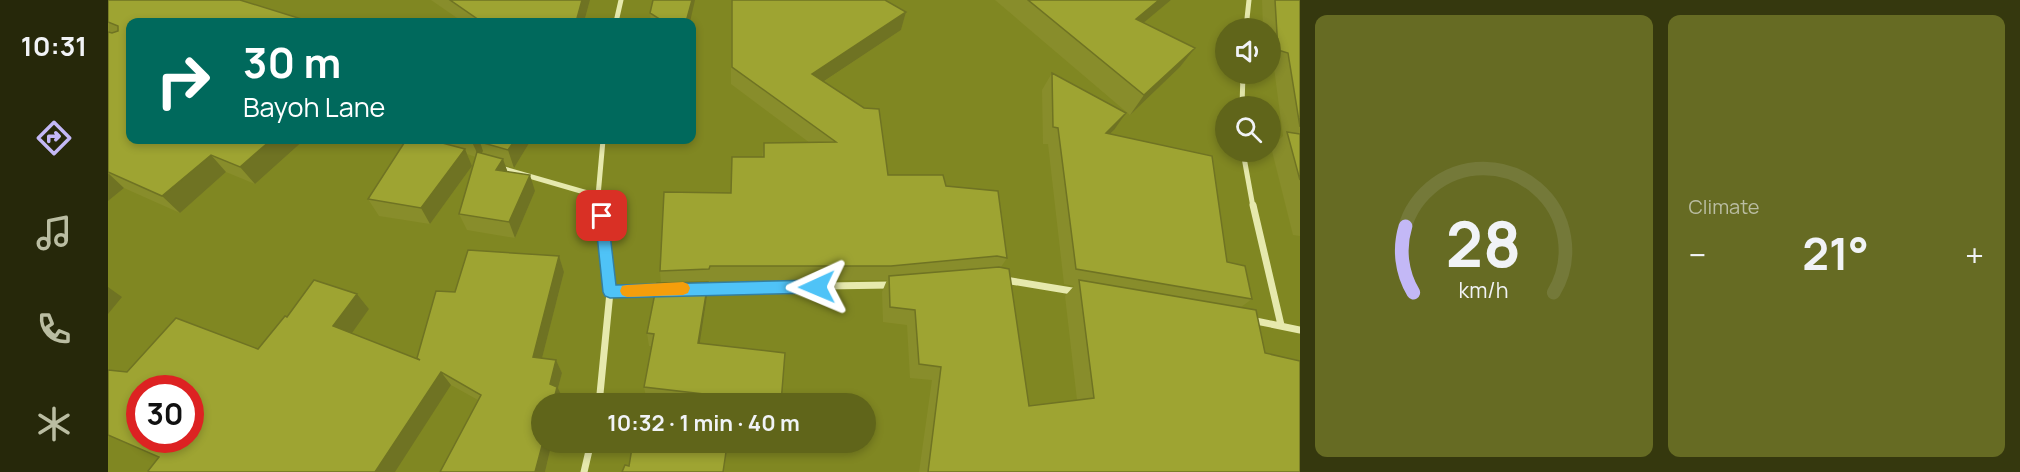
<!DOCTYPE html>
<meta charset="utf-8">
<style>
body{margin:0;font-family:Manrope,sans-serif;background:#666b23;color:#f1f3f6;height:100vh;display:flex;flex-direction:column;font-size:22px;white-space:nowrap}
*{box-sizing:border-box;margin:0}
p{font-size:20px;color:#babda2}
.icon{flex:none;width:33px;height:33px;fill:none;stroke:currentColor;stroke-width:2;stroke-linecap:round;stroke-linejoin:round}
.map{position:relative;flex:1;overflow:hidden}
.details{display:flex;flex-direction:column;gap:15px;padding:15px;background:#35380e;width:720px}
.details>*{flex:none}
.banner{position:absolute;left:18px;top:18px;width:570px;height:126px;border-radius:12px;box-shadow:0 3px 9px #0003;background:#00695c;color:#fff;overflow:hidden}
.buttons{position:absolute;left:1107px;top:18px;display:grid;gap:12px}
.buttons a{display:grid;place-items:center;width:66px;height:66px;border-radius:50%;background:#60651a;box-shadow:0 3px 9px #0003;font-size:30px}
.speed{position:absolute;left:18px;top:375px;display:flex;gap:12px;font-size:30px;font-weight:700;text-align:center}
.speed>*{display:grid;place-content:center;width:78px;height:78px;border-radius:50%;background:#60651a;box-shadow:0 3px 9px #0003;line-height:1}
.speed .limit{border:9px solid #d22;background:#fff;color:#111}
.pin{position:absolute;display:grid;place-items:center;width:51px;height:51px;color:#fff;margin:-26px;border-radius:12px;box-shadow:0 3px 9px #0006}
.me{position:absolute;width:66px;margin:-33px;rotate:269deg;stroke-linejoin:round;filter:drop-shadow(0 0 4px #0008)}
.turn{display:flex;align-items:center;gap:21px;height:126px;padding:0 18px;font-size:27px}
.turn .icon{width:78px;height:78px;stroke-width:2.5}
.turn b{display:block;font-size:42px;line-height:51px}
.big{font-size:45px;font-weight:700;line-height:1.1}
.details .widget{flex:1;display:flex;flex-direction:column;justify-content:center;gap:9px;min-width:0;padding:0 21px;border-radius:12px;background:#666b23}
.details .dial{align-items:center;gap:0}
.dial svg{height:156px;overflow:visible;fill:none;stroke:#747939;stroke-width:7;stroke-linecap:round;text-anchor:middle}
.dial text{fill:#f1f3f6;stroke:none}
.heat{display:flex;justify-content:space-between;align-items:center;font-size:33px;direction:ltr}
.details .tiles{flex:1;display:grid;gap:15px;grid-template-columns:repeat(2,1fr)}
.trip{position:absolute;left:423px;top:393px;width:345px;height:60px;border-radius:30px;background:#60651a;box-shadow:0 3px 9px #0003;font-weight:700;line-height:60px;text-align:center}
main{display:flex;flex:1;min-height:0}
.menu{display:flex;flex-direction:column;width:108px;justify-content:space-around;align-items:center;background:#26280a;color:#babda2}
.menu .icon{width:42px;height:42px}
.menu .selected{color:#c3b8f6}
.menu b{font-size:27px;color:#f1f3f6}
.map>svg:first-child{display:block}
</style>
<main>
<nav class="menu">
<b>10:31</b>
<svg class="icon selected" aria-label="directions" viewBox="0 0 24 24"><path d="M12 3l9 9-9 9-9-9zM9 14v-3h6M13 9l2 2-2 2"/></svg>
<svg class="icon" aria-label="music" viewBox="0 0 24 24"><path d="M9 18V5l10-2v13"/><circle cx="6" cy="18" r="3"/><circle cx="16" cy="16" r="3"/></svg>
<svg class="icon" aria-label="phone" viewBox="0 0 24 24"><path d="M5 4h4l2 5-3 2q2 4 5 5l2-3 5 2v4C11 20 4 13 5 4z"/></svg>
<svg class="icon" aria-label="climate" viewBox="0 0 24 24"><path d="M12 3v18M4 7l16 10M4 17L20 7"/></svg>
</nav>
<div class="map">
<svg width="1192" height="472" viewBox="0 0 1192 472">
<rect width="100%" height="100%" fill="#808722"/>
<g fill="none" stroke-linecap="round" stroke-linejoin="round">
<path stroke="#e6e9ad" stroke-width="5" d="M508 22 513 0
M1138 28 1141 0
M1134 106 1135 74
M290 140 302 143
M1135 152 1145 207
M393 168 490 196
M491 207 490 196 495 140"/>
<path stroke="#e6e9ad" stroke-width="7" d="M1145 205 1173 325
M897 280 970 292
M592 288 782 285
M502 292 554 289
M1143 320 1192 330
M491 404 502 292 491 205
M476 472 483 442"/>
</g>
<path fill="#888d2b" d="M0 0 196 140 147 184 118 172 72 213 16 188 0 201Z
M323 0H482L476 22H355Z
M623 0H777L798 12 793 30 715 82 780 175 838 186 899 258 893 267 921 406 969 400 957 296 966 286 956 284 940 144H935L934 90 944 73 1006 130 1002 134 1119 262 1144 299 1133 307 1157 353 1192 472H811L824 380 802 378 799 325 775 322 774 292 779 280 602 281 601 284H600L599 296 592 343 677 353 673 404H583L538 398 536 387 544 346H541L539 333 553 283 552 271 623 193 624 157H654L656 143H702L623 84Z
M887 0H1063L1036 22 1087 48 1072 67 1022 115Z
M1154 0H1192V236L1185 235 1163 147 1175 136 1166 68H1162V28H1155Z
M542 13 582 22H543Z
M298 140H423L406 168 397 165 399 171 427 191 407 238 359 230 351 214 368 157 359 154 364 166 322 224 271 216 260 199Z
M451 256 456 272 434 358 448 360 454 373 450 388 455 399 437 472H332L370 400 343 385 51 457 19 372 150 349 249 294 261 309 243 333 309 359 347 292Z"/>
<path fill="#6f7323" d="M474 0H482L476 22H468Z
M584 0H587L582 22H578Z
M1051 0H1063L1016 39 1028 19Z
M798 12 793 30 701 91 704 74Z
M1087 48 1072 67 1022 115 1036 95Z
M1018 113 1006 130 986 149 998 133Z
M163 140H196L147 184 132 167Z
M363 140H384L372 142 375 151 371 157Z
M407 140H423L406 168 400 150Z
M357 149 364 166 322 224 313 208Z
M103 155 118 172 72 213 54 196Z
M395 159 401 176 388 170Z
M0 173 16 188 0 201Z
M422 175 427 191 407 238 401 222Z
M451 256 456 272 431 370 425 357Z
M600 282 599 296 590 355V343Z
M0 287 14 297 0 314Z
M249 294 261 309 239 340 225 326Z
M448 360 454 373 450 388 455 399 454 404H445L442 384Z
M333 372 343 385 287 472H267Z
M435 442H444L437 472H427Z"/>
<path fill="#9ea432" stroke="#6f7323" stroke-width="1.5" fill-rule="evenodd" d="M0 0H132L203 22H22V140H163L132 167 103 155 54 196 0 172V32L4 33 10 31V26L0 22Z
M342 0H474L468 22H374Z
M545 0H584L578 22H556L542 13Z
M624 0H777L798 12 704 74 756 108 771 109 780 175H835L838 186 890 191 899 258 889 256 783 266H602L601 269 552 271 556 192 623 193 624 157H656V143L728 142 624 67Z
M920 0H1051L1028 19 1087 48 1036 95Z
M1167 0H1192V127L1180 53 1170 50Z
M225 20 234 22H222Z
M944 73 1018 113 998 133 1104 156 1119 262 1137 266 1144 299 968 269 950 128 945 127Z
M1179 132 1192 134V180Z
M298 140H323L357 149 313 208 260 199Z
M373 140H407L400 150 372 142Z
M369 152 395 159 388 170 422 175 401 222 351 214Z
M360 250 451 256 425 357 448 360 442 384 449 387 445 404H434V442H435L427 472H332L373 395 333 372 267 472H42L40 471 51 457 0 435V370L19 372 68 318 150 349 177 316 179 317 206 280 249 294 225 326 312 360 309 358 328 291 347 292ZM32 388H82V440H32Z
M891 267 901 269 921 406 986 398 971 280 1148 310 1157 353 1192 361V472H820L833 367 811 364 807 310 782 307 781 276Z
M600 282 590 343 677 353 673 403 536 387 546 334 539 333 549 283Z
M525 442H593L618 452 615 472H514L517 465 521 466Z"/>
<path fill="#4fc3f7" stroke="#337fa1" stroke-width="1.5" d="M494 211 500 216 508 285 709 280 714 282 716 287 714 291 709 293 502 298 497 296 495 292 487 216Z"/>
<path fill="#f59e0b" d="M575 282 580 284 582 288 580 293 575 295 519 297 514 295 512 291 514 286 519 285Z"/>
</svg>
<div class="buttons">
<a><svg class="icon" aria-label="sound" viewBox="0 0 24 24"><path d="M4 9h4l5-4v14l-5-4H4zM17 9q2 3 0 6"/></svg></a>
<a><svg class="icon" aria-label="search" viewBox="0 0 24 24"><circle cx="10" cy="10" r="6"/><path d="M15 15l6 6"/></svg></a>
</div>
<div class="speed"><div class="limit">30</div></div>
<div class="pin" style="left:494px;top:216px;background:#d93025"><svg class="icon" aria-label="arrive" viewBox="0 0 24 24"><path d="M6 21V4h12l-3 4 3 4H6"/></svg></div>
<svg class="me" style="left:709px;top:287px" viewBox="-20 -20 40 40"><path d="M0-17L14 15 0 8-14 15z" fill="#4fc3f7" stroke="#fff" stroke-width="4"/></svg>
<div class="trip">10:32 · 1 min · 40 m</div>
<div class="banner">
<div class="turn"><svg class="icon" aria-label="right" viewBox="0 0 24 24"><path d="M7 20v-9h11M14 6l5 5-5 5"/></svg><div><b>30 m</b>Bayoh Lane</div></div>
</div>
</div>
<section class="details">
<div class="tiles">
<div class="widget dial"><svg viewBox="0 0 100 80">
<path d="M14 69A42 42 0 1 1 86 69"/>
<path d="M14 69A42 42 0 0 1 10 35" stroke="#c3b8f6"/>
<text x="50" y="56" font-size="32" font-weight="700">28</text>
<text x="50" y="72" font-size="11">km/h</text>
</svg></div>
<div class="widget"><p>Climate</p>
<div class="heat"><a>−</a><b class="big">21°</b><a>+</a></div>
</div>
</div>
</section>
</main>
